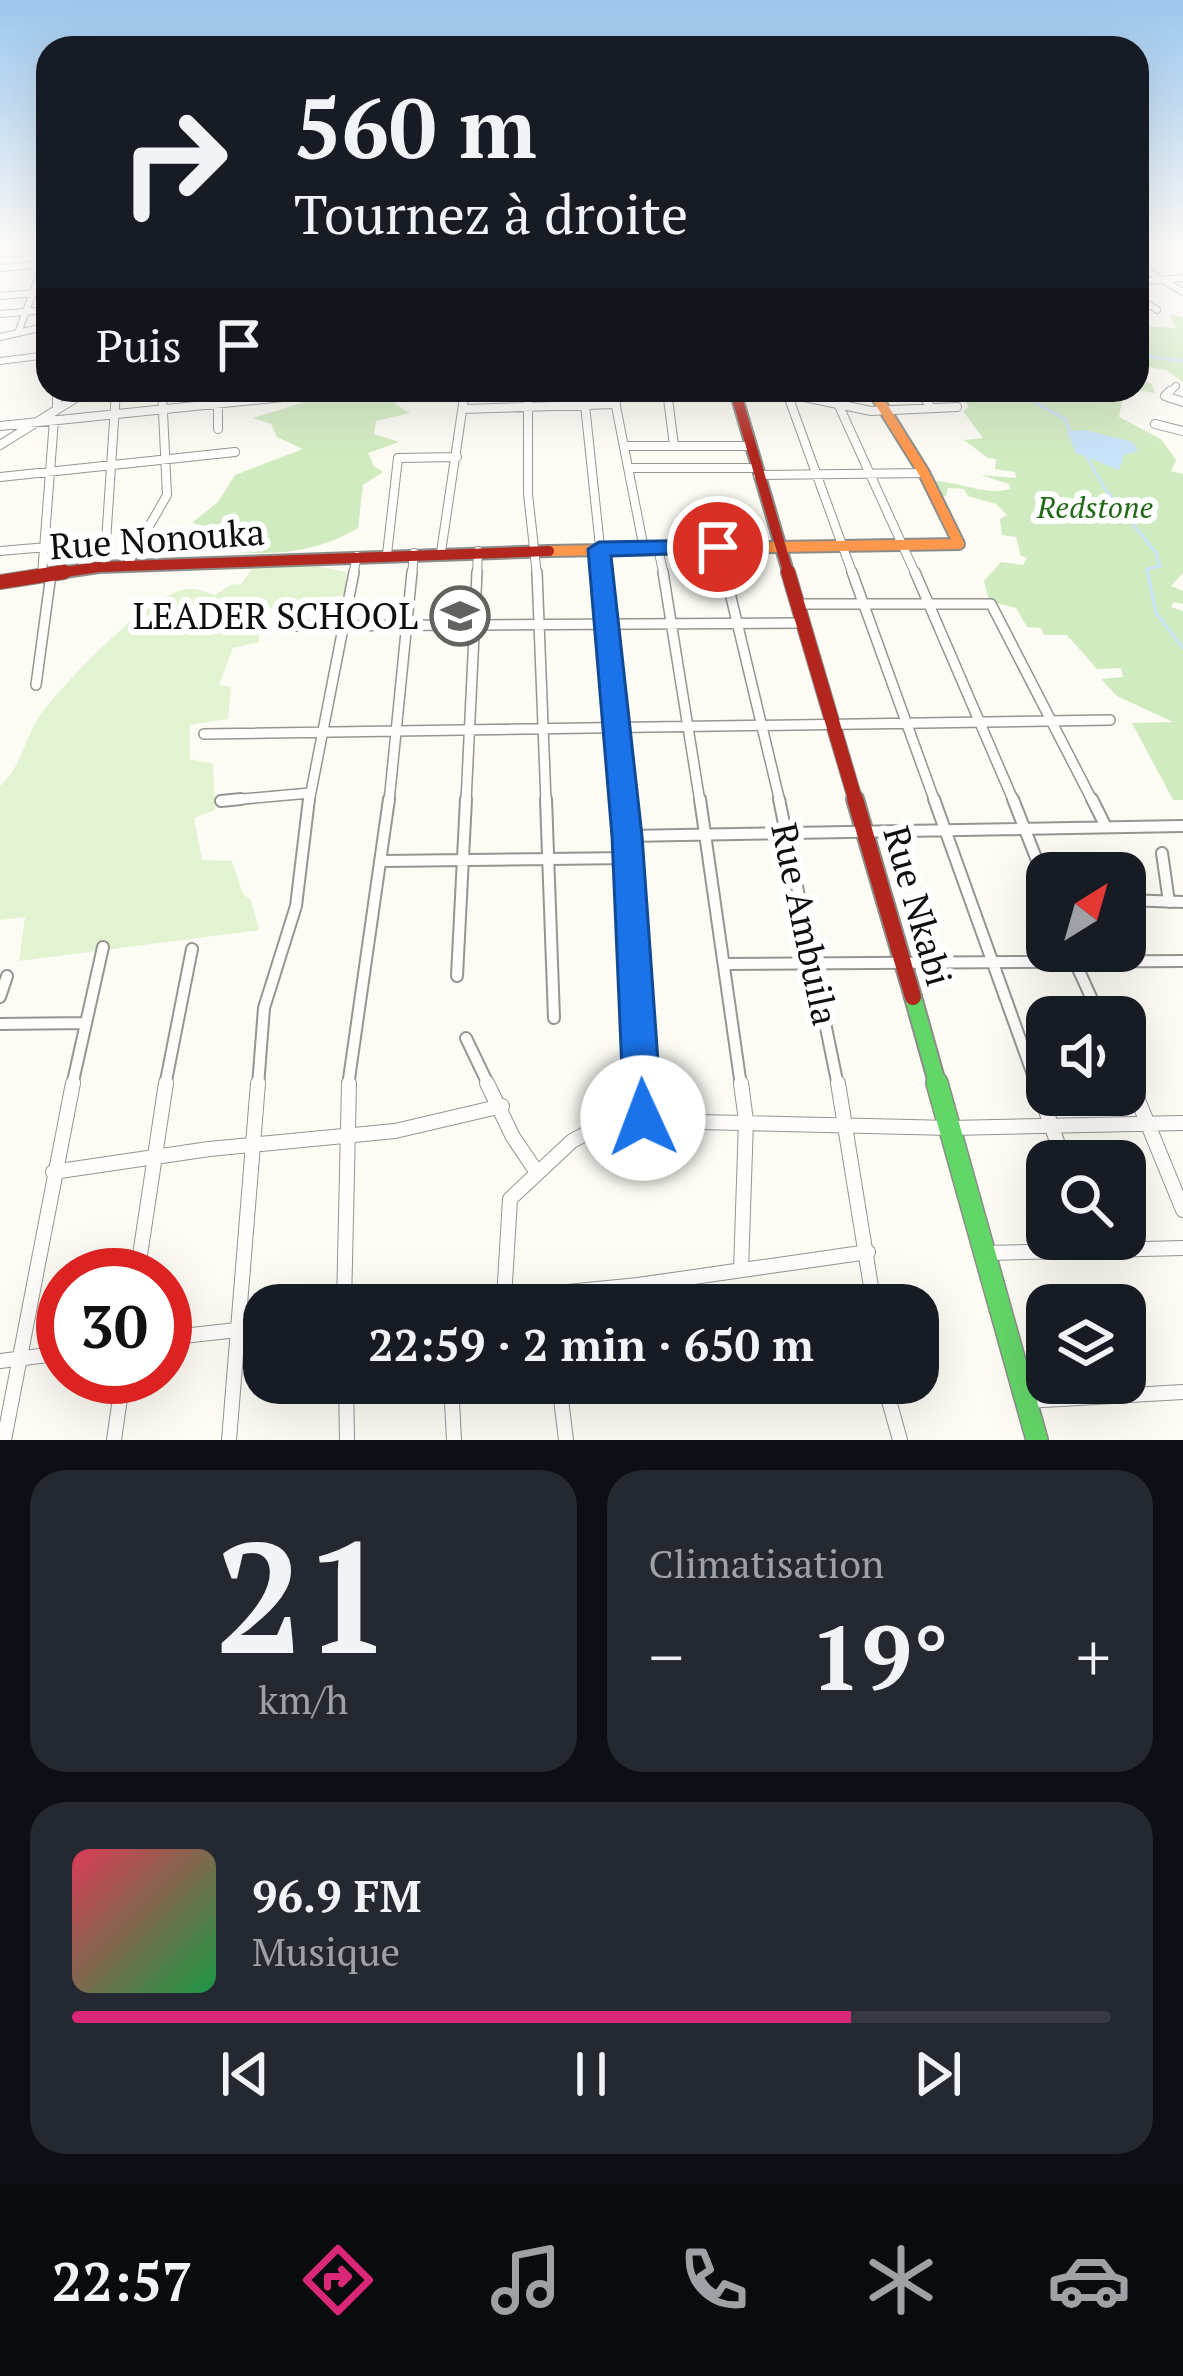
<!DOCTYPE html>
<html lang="fr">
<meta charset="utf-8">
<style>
body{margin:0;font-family:"PT Serif",serif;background:#242831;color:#f1f3f6;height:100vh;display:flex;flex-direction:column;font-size:45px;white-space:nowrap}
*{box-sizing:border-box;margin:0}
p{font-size:39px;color:#9ea1a6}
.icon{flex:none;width:66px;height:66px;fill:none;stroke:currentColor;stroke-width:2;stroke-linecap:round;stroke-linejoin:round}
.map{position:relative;height:1440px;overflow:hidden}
.drawer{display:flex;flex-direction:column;gap:30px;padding:30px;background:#0d0f14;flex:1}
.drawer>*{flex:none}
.top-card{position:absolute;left:36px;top:36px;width:1113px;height:366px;border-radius:36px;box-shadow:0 12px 48px #0002;background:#171b24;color:#f1f3f6;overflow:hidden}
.needle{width:78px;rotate:37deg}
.fabs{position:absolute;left:1026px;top:852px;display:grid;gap:24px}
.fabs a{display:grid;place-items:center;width:120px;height:120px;border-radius:24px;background:#171b24;box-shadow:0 12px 48px #0002;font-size:60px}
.speed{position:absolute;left:36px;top:1248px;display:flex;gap:24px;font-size:60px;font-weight:700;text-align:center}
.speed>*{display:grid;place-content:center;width:156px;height:156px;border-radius:50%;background:#171b24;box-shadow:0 12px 48px #0002;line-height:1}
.speed .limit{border:18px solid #d22;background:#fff;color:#111}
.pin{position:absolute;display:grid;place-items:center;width:102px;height:102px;color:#fff;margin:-51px;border:6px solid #fff;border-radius:50%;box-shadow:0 3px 12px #0007}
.me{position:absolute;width:132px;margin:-66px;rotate:358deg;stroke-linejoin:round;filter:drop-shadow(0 0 9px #0008)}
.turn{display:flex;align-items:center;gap:42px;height:252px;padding:0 60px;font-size:54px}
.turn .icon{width:156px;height:156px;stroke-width:2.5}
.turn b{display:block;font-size:84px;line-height:102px}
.then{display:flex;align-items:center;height:114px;padding:0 60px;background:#0003;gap:24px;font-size:45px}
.big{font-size:90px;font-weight:700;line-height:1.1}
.drawer .card{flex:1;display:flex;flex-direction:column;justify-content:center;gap:18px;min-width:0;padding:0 42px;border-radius:36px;background:#242831}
.drawer .dial{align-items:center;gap:0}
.dial b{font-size:156px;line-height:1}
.song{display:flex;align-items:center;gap:36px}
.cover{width:144px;height:144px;border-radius:18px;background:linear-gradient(135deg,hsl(350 70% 55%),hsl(140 70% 35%))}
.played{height:12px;border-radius:6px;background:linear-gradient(90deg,#db2777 75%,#363941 75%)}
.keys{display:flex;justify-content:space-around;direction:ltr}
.heat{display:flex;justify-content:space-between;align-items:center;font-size:66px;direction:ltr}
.drawer .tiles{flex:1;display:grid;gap:30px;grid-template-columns:1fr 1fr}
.card:last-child{grid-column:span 2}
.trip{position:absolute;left:243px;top:1284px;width:696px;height:120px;border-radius:36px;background:#171b24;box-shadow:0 12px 48px #0002;font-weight:700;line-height:120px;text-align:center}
.tabs{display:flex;height:192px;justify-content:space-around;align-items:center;background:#090b0e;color:#9ea1a6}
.tabs .icon{width:84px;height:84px}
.tabs .current{color:#db2777}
.tabs b{font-size:54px;color:#f1f3f6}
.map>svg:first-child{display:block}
</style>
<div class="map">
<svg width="1183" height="1440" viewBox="0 0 1183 1440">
<rect width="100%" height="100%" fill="#fcfbf4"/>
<path fill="#e2f3d2" d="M317 566 346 572V595L258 610 259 642 233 648 219 685 231 687 228 719 190 725V759L213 764 215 810 194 818 202 860 232 861 243 894 251 900 259 930 19 961 25 917 0 920V786C23 765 24 738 41 714 65 682 149 592 188 589 196 588 208 593 215 595L232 584 241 585 252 568Z"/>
<path fill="#d1ebc0" d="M1170 315 1183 317V382L1166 370 1148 367 1142 380 1152 384 1155 393 1137 390V326L1176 328Z
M304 390H423L418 397 394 403 410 413 376 421 374 434 399 442 368 453 374 466 383 472 363 485 358 528C313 556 252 559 200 545L204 530 193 522 218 502 235 475 303 449 277 437 271 424 253 418 308 401Z
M957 390H1124L1119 417 1161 439 1176 460 1171 471 1183 474V573L1171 586 1183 591V604L1174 602 1171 607 1183 611V800H1173L1132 723 1173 722 1117 696 1101 679 1123 677 1121 668 1097 669 1067 635H1044L1041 628 1027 627 1016 608 989 601 984 581 1001 562 1023 565 1027 558 1021 556 1016 537 1002 535 1000 519 1007 515 996 504 968 496 964 489 948 488 946 496H937L934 481C962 482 984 496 1010 489L1009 484 981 475 1016 478 1015 472 995 469 996 459 988 458 964 440 983 438 963 411 969 407Z"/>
<path fill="#c8e2f8" d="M1085 430 1133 442 1138 451 1124 455 1119 470 1076 453 1067 431Z"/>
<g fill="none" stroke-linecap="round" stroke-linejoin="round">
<path stroke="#c8e2f8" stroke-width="3" d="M1137 355 1183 361
M1012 390 1065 419 1071 434
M1087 457 1105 489 1156 553 1160 566 1147 569 1156 613 1183 648"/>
<g stroke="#969592" stroke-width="8">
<path id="street-far4" d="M0 254 48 251
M1137 265 1183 292
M0 268 48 264
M1137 282 1183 278
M0 296 48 292
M1137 297 1157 310
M0 314 48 310
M18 333 48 252
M0 337 48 326
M0 361 48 355
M771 390 790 394
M919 390 922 394
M82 394 89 390
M286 394 291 390
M1167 394 1176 386"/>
</g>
<g stroke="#969592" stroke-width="10">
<path id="street-far3" d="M57 391V409
M218 391V429
M528 391V494L537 575
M613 391 644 549
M667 391 674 445
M776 391 871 411 957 407
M920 391 931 408
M1170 391 1165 396 1183 402
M787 393 853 575
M585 405 603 575
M839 406 916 575
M463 409 616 404
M1155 424 1183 431
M0 426 283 397 290 391
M0 445 87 391
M624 446H750
M629 468H756
M758 475 924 473
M0 477 235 452
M719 547 726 575
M658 549 664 575
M0 551 106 542
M441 552 465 391
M387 554 398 458 457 457
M99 567 106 542 116 391
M126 567 167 495 162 391
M42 575 54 420
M353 575 357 556
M412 575 414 553
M477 575 478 551"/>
</g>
<g stroke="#969592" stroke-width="12">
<path id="street-far2" d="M537 572 546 802
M603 572 624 802
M663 572 700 802
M725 572 780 802
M852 572 935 802
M915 572 1014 802
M797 604H991L1093 802
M287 626 802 623
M36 685 51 574
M204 734 1110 720
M221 801 310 793
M309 802 354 572
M389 802 412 572
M466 802 477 572"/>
</g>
<g stroke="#969592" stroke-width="14">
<path id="street-far1" d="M546 799 554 1018
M623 799 641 1086
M700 799 741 1086
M779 799 838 1086
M934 799 1037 1086
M1013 799 1047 886
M1092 799 1105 825
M221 801 241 799
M627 836 1183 826
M1162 853 1169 902
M383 861 628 858
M1125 900 1183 902
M1070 951 1100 1017
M725 964 1183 961
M457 976 466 799
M0 997 7 976
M0 1024 86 1023
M466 1038 489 1086
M1125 1069 1132 1086
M72 1086 103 947
M165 1086 192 949
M258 1086 264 1008 296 906 309 799
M348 1086 389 799"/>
</g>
<g stroke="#969592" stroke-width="16">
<path id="street" d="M487 1083 513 1137 536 1171
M641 1083 643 1118
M741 1083 746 1121 741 1270
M838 1083 874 1305
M1036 1083 1064 1161
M1131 1083 1183 1210
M53 1172 209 1149 395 1131 502 1106
M985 1253 1183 1248
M137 1275 166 1083
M504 1299 510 1199 572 1141 612 1120 951 1128 1183 1123
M344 1305 349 1083
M436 1305 638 1285 868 1252
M165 1338 264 1327
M0 1361 63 1353
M346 1383 347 1440
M451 1383 454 1440
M559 1383 566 1440
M884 1383 900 1440
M1026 1401 1183 1392
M4 1440 73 1083
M114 1440 123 1377
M229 1440 258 1083"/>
</g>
<g stroke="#8c8c89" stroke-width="20">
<path id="fast-far1" d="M913 997 938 1086"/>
</g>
<g stroke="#8c8c89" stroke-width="24">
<path id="fast" d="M937 1083 1037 1440"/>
</g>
<g stroke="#8c8c89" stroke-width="10">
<path id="slow-far1" d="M872 390 875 394"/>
</g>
<g stroke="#8c8c89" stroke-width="14">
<path id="slow" d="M549 551 959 544 924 473 873 391"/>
</g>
<g stroke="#8c8c89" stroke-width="14">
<path id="jam-far2" d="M735 391 789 575
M44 575 99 567 549 551"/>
</g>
<g stroke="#8c8c89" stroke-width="16">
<path id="jam-far1" d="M788 572 856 802
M0 582 64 572"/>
</g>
<g stroke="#8c8c89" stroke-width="20">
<path id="jam" d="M855 799 913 997"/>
</g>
<use href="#street-far4" stroke="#fffefd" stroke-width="6"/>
<use href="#street-far3" stroke="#fffefd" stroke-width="8"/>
<use href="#street-far2" stroke="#fffefd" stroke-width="9"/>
<use href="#street-far1" stroke="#fffefd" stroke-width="10"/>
<use href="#street" stroke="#fffefd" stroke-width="14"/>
<use href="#fast-far1" stroke="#63d668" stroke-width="16"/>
<use href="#fast" stroke="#63d668" stroke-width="21"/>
<use href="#slow-far1" stroke="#ff974d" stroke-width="9"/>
<use href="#slow" stroke="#ff974d" stroke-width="10"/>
<use href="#jam-far2" stroke="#b3261e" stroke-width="10"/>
<use href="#jam-far1" stroke="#b3261e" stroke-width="14"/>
<use href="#jam" stroke="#b3261e" stroke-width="16"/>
</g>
<linearGradient id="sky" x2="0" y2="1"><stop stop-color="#9bc6ee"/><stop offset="0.55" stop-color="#fefdfa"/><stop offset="1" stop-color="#fefdfa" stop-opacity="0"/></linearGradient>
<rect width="1183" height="449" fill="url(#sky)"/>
<path fill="#1a73e8" stroke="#114b97" stroke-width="3" d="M718 540 727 542V552L611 556 642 836 662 1118 657 1129 643 1133 630 1129 624 1118 612 836 588 549 599 542Z"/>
<defs>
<g id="school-ring" transform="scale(3)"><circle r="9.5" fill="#fff" stroke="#62625f" stroke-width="1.5"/><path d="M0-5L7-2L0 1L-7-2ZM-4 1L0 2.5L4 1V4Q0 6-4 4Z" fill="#62625f"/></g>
</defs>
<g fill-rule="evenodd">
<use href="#school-ring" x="460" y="616"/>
</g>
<g text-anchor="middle" stroke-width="12" stroke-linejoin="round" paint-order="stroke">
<g font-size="30" font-style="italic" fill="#236b1a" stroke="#fff">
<text x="1095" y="518">Redstone</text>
</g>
<g font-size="36" fill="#0f0f0f" stroke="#fff">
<text transform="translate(157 539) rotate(-4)" y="13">Rue Nonouka</text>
<text transform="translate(918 906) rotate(74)" y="13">Rue Nkabi</text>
<text transform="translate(805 924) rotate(78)" y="13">Rue Ambuila</text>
</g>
<g font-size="36" fill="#0f0f0f" stroke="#fff" text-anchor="end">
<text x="418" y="629">LEADER SCHOOL</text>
</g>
</g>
</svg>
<div class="fabs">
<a><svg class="needle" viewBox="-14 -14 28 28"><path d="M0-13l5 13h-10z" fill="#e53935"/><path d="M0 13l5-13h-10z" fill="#9ea1a6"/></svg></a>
<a><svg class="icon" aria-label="sound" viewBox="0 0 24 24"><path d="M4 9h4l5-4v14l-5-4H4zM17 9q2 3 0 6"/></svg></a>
<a><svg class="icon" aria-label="search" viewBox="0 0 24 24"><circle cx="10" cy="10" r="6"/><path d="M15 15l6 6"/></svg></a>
<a><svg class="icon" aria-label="layers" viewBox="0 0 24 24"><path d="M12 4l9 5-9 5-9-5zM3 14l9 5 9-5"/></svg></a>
</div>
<div class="speed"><div class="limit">30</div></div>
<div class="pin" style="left:718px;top:547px;background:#d93025"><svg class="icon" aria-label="arrive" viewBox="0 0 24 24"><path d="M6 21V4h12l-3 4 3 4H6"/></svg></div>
<svg class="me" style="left:643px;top:1118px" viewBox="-20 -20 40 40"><circle r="19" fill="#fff"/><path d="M0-13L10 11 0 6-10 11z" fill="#1a73e8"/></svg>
<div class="trip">22:59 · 2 min · 650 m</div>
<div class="top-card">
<div class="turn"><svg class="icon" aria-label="right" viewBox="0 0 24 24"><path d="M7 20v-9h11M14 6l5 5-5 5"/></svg><div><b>560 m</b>Tournez à droite</div></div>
<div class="then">Puis<svg class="icon" aria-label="arrive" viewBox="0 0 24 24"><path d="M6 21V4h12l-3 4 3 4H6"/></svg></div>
</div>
</div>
<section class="drawer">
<div class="tiles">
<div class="card dial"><b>21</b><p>km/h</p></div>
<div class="card"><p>Climatisation</p>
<div class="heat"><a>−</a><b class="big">19°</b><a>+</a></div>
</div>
<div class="card">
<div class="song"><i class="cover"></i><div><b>96.9 FM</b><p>Musique</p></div></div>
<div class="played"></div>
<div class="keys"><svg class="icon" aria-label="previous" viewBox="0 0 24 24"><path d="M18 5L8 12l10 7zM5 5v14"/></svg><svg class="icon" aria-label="pause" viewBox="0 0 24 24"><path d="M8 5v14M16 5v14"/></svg><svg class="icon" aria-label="next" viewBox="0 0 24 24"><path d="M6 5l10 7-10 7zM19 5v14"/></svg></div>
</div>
</div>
</section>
<nav class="tabs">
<b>22:57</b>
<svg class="icon current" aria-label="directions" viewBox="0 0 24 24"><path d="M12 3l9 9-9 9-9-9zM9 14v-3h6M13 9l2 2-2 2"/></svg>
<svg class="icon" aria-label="music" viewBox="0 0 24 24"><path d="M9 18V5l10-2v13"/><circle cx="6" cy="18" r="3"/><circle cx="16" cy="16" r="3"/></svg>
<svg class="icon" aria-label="phone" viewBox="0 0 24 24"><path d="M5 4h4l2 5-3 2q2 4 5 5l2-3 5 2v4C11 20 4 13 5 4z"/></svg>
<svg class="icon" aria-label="climate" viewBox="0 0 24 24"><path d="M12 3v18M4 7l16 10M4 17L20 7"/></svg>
<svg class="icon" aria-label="car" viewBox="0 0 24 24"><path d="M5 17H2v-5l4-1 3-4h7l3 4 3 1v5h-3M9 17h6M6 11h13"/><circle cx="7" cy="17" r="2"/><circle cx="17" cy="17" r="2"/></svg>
</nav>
